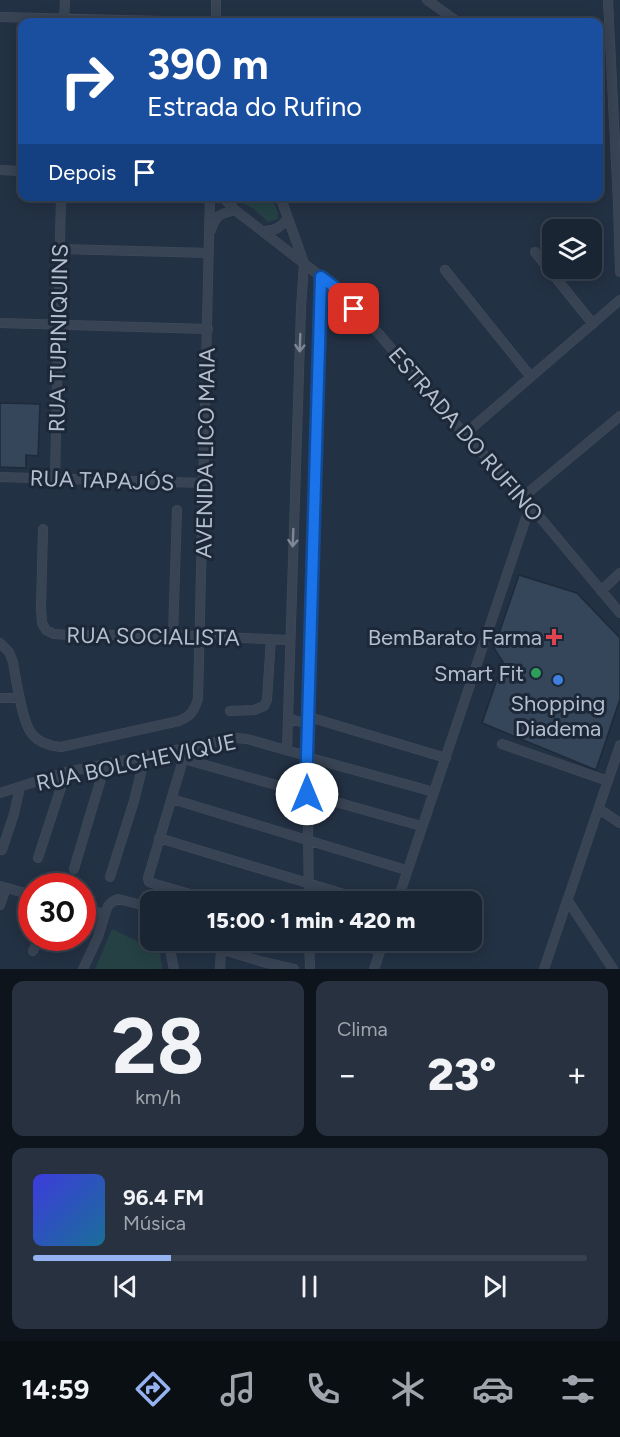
<!DOCTYPE html>
<html lang="pt">
<meta charset="utf-8">
<style>
body{margin:0;font-family:Figtree,sans-serif;background:#27313f;color:#f1f3f6;height:100vh;display:flex;flex-direction:column;font-size:22px;white-space:nowrap}
*{box-sizing:border-box;margin:0}
p{font-size:20px;color:#9fa5ac}
.icon{flex:none;width:33px;height:33px;fill:none;stroke:currentColor;stroke-width:2;stroke-linecap:round;stroke-linejoin:round}
.map{position:relative;height:969px;overflow:hidden}
.drawer{display:flex;flex-direction:column;gap:12px;padding:12px;background:#0e141c;flex:1}
.drawer>*{flex:none}
.top-card{position:absolute;left:18px;top:18px;width:585px;height:183px;border-radius:12px;box-shadow:0 3px 15px #0003,0 0 0 2px #38424e;background:#1a4fa0;color:#fff;overflow:hidden}
.buttons{position:absolute;left:542px;top:219px;display:grid;gap:12px}
.buttons a{display:grid;place-items:center;width:60px;height:60px;border-radius:12px;background:#1a2533;box-shadow:0 3px 15px #0003,0 0 0 2px #38424e;font-size:30px}
.speed{position:absolute;left:18px;top:873px;display:flex;gap:12px;font-size:30px;font-weight:700;text-align:center}
.speed>*{display:grid;place-content:center;width:78px;height:78px;border-radius:50%;background:#1a2533;box-shadow:0 3px 15px #0003,0 0 0 2px #38424e;line-height:1}
.speed .limit{border:9px solid #d22;background:#fff;color:#111}
.pin{position:absolute;display:grid;place-items:center;width:51px;height:51px;color:#fff;margin:-26px;border-radius:12px;box-shadow:0 3px 9px #0006}
.me{position:absolute;width:66px;margin:-33px;rotate:0deg;stroke-linejoin:round;filter:drop-shadow(0 0 4px #0008)}
.turn{display:flex;align-items:center;gap:21px;height:126px;padding:0 30px;font-size:27px}
.turn .icon{width:78px;height:78px;stroke-width:2.5}
.turn b{display:block;font-size:42px;line-height:51px}
.then{display:flex;align-items:center;height:57px;padding:0 30px;background:#0003;gap:12px;font-size:22px}
.big{font-size:45px;font-weight:800;line-height:1.1}
.drawer .tile{flex:1;display:flex;flex-direction:column;justify-content:center;gap:9px;min-width:0;padding:0 21px;border-radius:12px;background:#27313f}
.drawer .dial{align-items:center;gap:0}
.dial b{font-size:78px;line-height:1}
.song{display:flex;align-items:center;gap:18px}
.cover{width:72px;height:72px;border-radius:9px;background:linear-gradient(135deg,hsl(240 70% 55%),hsl(200 70% 35%))}
.played{height:6px;border-radius:3px;background:linear-gradient(90deg,#95b2f1 25%,#38424e 25%)}
.keys{display:flex;justify-content:space-around;direction:ltr}
.heat{display:flex;justify-content:space-between;align-items:center;font-size:33px;direction:ltr}
.drawer .tiles{flex:1;display:grid;gap:12px;grid-template-columns:1fr 1fr}
.tile:last-child{grid-column:span 2}
.trip{position:absolute;left:140px;top:891px;width:342px;height:60px;border-radius:12px;background:#1a2533;box-shadow:0 3px 15px #0003,0 0 0 2px #38424e;font-weight:800;line-height:60px;text-align:center}
.menu{display:flex;height:96px;justify-content:space-around;align-items:center;background:#0a0f14;color:#9fa5ac}
.menu .icon{width:42px;height:42px}
.menu .current{color:#95b2f1}
.menu b{font-size:27px;color:#f1f3f6}
.map>svg:first-child{display:block}
</style>
<div class="map">
<svg width="620" height="969" viewBox="0 0 620 969">
<rect width="100%" height="100%" fill="#233144"/>
<path fill="#254144" d="M233 197H272L278 213V219L268 222 255 210Z
M112 929 160 952 162 969H95Z"/>
<path fill="#35455a" stroke="#1e2a3a" stroke-width="1.5" d="M0 403 40 404 38 456 26 455V468L0 467Z
M519 575 577 593 620 638V699L596 770 482 723 503 662 494 648Z"/>
<g fill="none" stroke-linecap="round" stroke-linejoin="round">
<g stroke="#414c5c" stroke-width="10">
<path id="minor" d="M427 0 458 22
M608 0 618 204 620 272
M0 17 205 22
M64 22 65 0
M216 22V0
M0 170 22 171
M222 196 235 210 333 286 354 309 379 334 451 419 523 497 620 613
M280 196 304 263 301 309 287 750
M211 230C216 214 221 214 235 210
M263 231C275 231 280 228 288 218
M60 249 209 253
M535 252 593 324
M445 270 531 377
M0 323 208 329
M466 433 620 300
M0 477 204 483
M55 479 61 196
M523 497 620 416
M43 529 41 608 42 623 46 630 54 634 70 635H173L290 640
M601 591 620 573
M173 635 177 510
M0 643 9 652 13 662C16 679 22 722 32 734 39 743 50 746 61 747L179 721C191 716 194 711 198 699L210 196
M0 698H20
M230 711 254 710 264 706 267 700 271 639
M288 716C295 722 302 724 309 717L446 758
M502 744 608 781
M185 753 148 878 149 882 152 883 217 902
M307 757 434 792
M184 759 421 826
M0 793 66 772 236 738 247 739 307 756
M172 799 406 870
M599 809 620 823
M159 838 370 902
M2 850 14 814 20 787
M38 858 66 772
M74 869 105 765
M110 877 134 801 145 756
M0 886 32 895
M568 901 613 969
M309 902 307 756 321 277
M397 902 530 506
M0 905 6 888
M82 908 105 914C107 906 110 902 118 899L142 905 150 910
M168 940 174 969
M191 940 263 962 294 969
M309 940 310 969
M349 940 380 951
M33 951 40 938
M83 969 98 937 105 914
M220 969 221 949
M374 969 384 940
M544 969 620 745"/>
</g>
<use href="#minor" stroke="#384353" stroke-width="9"/>
</g>
<defs><path id="oneway-shaft" d="M-6 0H5M1.5-3L5.5 0L1.5 3" fill="none" stroke-width="1.6" stroke-linecap="round" stroke-linejoin="round" transform="scale(1.5)"/></defs>
<g stroke="#7d8796">
<use href="#oneway-shaft" transform="translate(300 343) rotate(92)"/>
<use href="#oneway-shaft" transform="translate(293 538) rotate(92)"/>
</g>
<g fill="none" stroke-linecap="round" stroke-linejoin="round">
<g stroke="#114b97" stroke-width="15">
<path id="route" d="M307 794V756L321 277 333 286 354 309"/>
</g>
<use href="#route" stroke="#1a73e8" stroke-width="10"/>
</g>
<path fill="#e0444e" stroke="#1c2838" stroke-width="2" d="M551 628h6v6h6v6h-6v6h-6v-6h-6v-6h6z"/>
<circle fill="#2e9e5b" stroke="#1c2838" stroke-width="2" cx="536" cy="673" r="6"/>
<circle fill="#3f7fe0" stroke="#1c2838" stroke-width="2" cx="558" cy="680" r="6"/>
<g text-anchor="middle" stroke-width="6" stroke-linejoin="round" paint-order="stroke">
<g font-size="22" fill="#b5becd" stroke="#1c2838">
<text transform="translate(58 338) rotate(-89)" y="8">RUA TUPINIQUINS</text>
<text transform="translate(466 434) rotate(49)" y="8">ESTRADA DO RUFINO</text>
<text transform="translate(205 453) rotate(-89)" y="8">AVENIDA LICO MAIA</text>
<text transform="translate(102 480) rotate(2)" y="8">RUA TAPAJÓS</text>
<text transform="translate(153 636) rotate(1)" y="8">RUA SOCIALISTA</text>
<text transform="translate(136 762) rotate(-12)" y="8">RUA BOLCHEVIQUE</text>
</g>
<g font-size="22" fill="#b5becd" stroke="#1c2838" text-anchor="end">
<text x="542" y="645">BemBarato Farma</text>
<text x="524" y="681">Smart Fit</text>
<text x="558" y="711" text-anchor="middle">Shopping<tspan x="558" dy="25">Diadema</tspan></text>
</g>
</g>
</svg>
<div class="buttons">
<a><svg class="icon" aria-label="layers" viewBox="0 0 24 24"><path d="M12 4l9 5-9 5-9-5zM3 14l9 5 9-5"/></svg></a>
</div>
<div class="speed"><div class="limit">30</div></div>
<div class="pin" style="left:354px;top:309px;background:#d93025"><svg class="icon" aria-label="arrive" viewBox="0 0 24 24"><path d="M6 21V4h12l-3 4 3 4H6"/></svg></div>
<svg class="me" style="left:307px;top:794px" viewBox="-20 -20 40 40"><circle r="19" fill="#fff"/><path d="M0-13L10 11 0 6-10 11z" fill="#1a73e8"/></svg>
<div class="trip">15:00 · 1 min · 420 m</div>
<div class="top-card">
<div class="turn"><svg class="icon" aria-label="right" viewBox="0 0 24 24"><path d="M7 20v-9h11M14 6l5 5-5 5"/></svg><div><b>390 m</b>Estrada do Rufino</div></div>
<div class="then">Depois<svg class="icon" aria-label="arrive" viewBox="0 0 24 24"><path d="M6 21V4h12l-3 4 3 4H6"/></svg></div>
</div>
</div>
<section class="drawer">
<div class="tiles">
<div class="tile dial"><b>28</b><p>km/h</p></div>
<div class="tile"><p>Clima</p>
<div class="heat"><a>−</a><b class="big">23°</b><a>+</a></div>
</div>
<div class="tile">
<div class="song"><i class="cover"></i><div><b>96.4 FM</b><p>Música</p></div></div>
<div class="played"></div>
<div class="keys"><svg class="icon" aria-label="previous" viewBox="0 0 24 24"><path d="M18 5L8 12l10 7zM5 5v14"/></svg><svg class="icon" aria-label="pause" viewBox="0 0 24 24"><path d="M8 5v14M16 5v14"/></svg><svg class="icon" aria-label="next" viewBox="0 0 24 24"><path d="M6 5l10 7-10 7zM19 5v14"/></svg></div>
</div>
</div>
</section>
<nav class="menu">
<b>14:59</b>
<svg class="icon current" aria-label="directions" viewBox="0 0 24 24"><path d="M12 3l9 9-9 9-9-9zM9 14v-3h6M13 9l2 2-2 2"/></svg>
<svg class="icon" aria-label="music" viewBox="0 0 24 24"><path d="M9 18V5l10-2v13"/><circle cx="6" cy="18" r="3"/><circle cx="16" cy="16" r="3"/></svg>
<svg class="icon" aria-label="phone" viewBox="0 0 24 24"><path d="M5 4h4l2 5-3 2q2 4 5 5l2-3 5 2v4C11 20 4 13 5 4z"/></svg>
<svg class="icon" aria-label="climate" viewBox="0 0 24 24"><path d="M12 3v18M4 7l16 10M4 17L20 7"/></svg>
<svg class="icon" aria-label="car" viewBox="0 0 24 24"><path d="M5 17H2v-5l4-1 3-4h7l3 4 3 1v5h-3M9 17h6M6 11h13"/><circle cx="7" cy="17" r="2"/><circle cx="17" cy="17" r="2"/></svg>
<svg class="icon" aria-label="filters" viewBox="0 0 24 24"><path d="M4 7h16M4 17h16"/><circle cx="9" cy="7" r="2"/><circle cx="15" cy="17" r="2"/></svg>
</nav>
